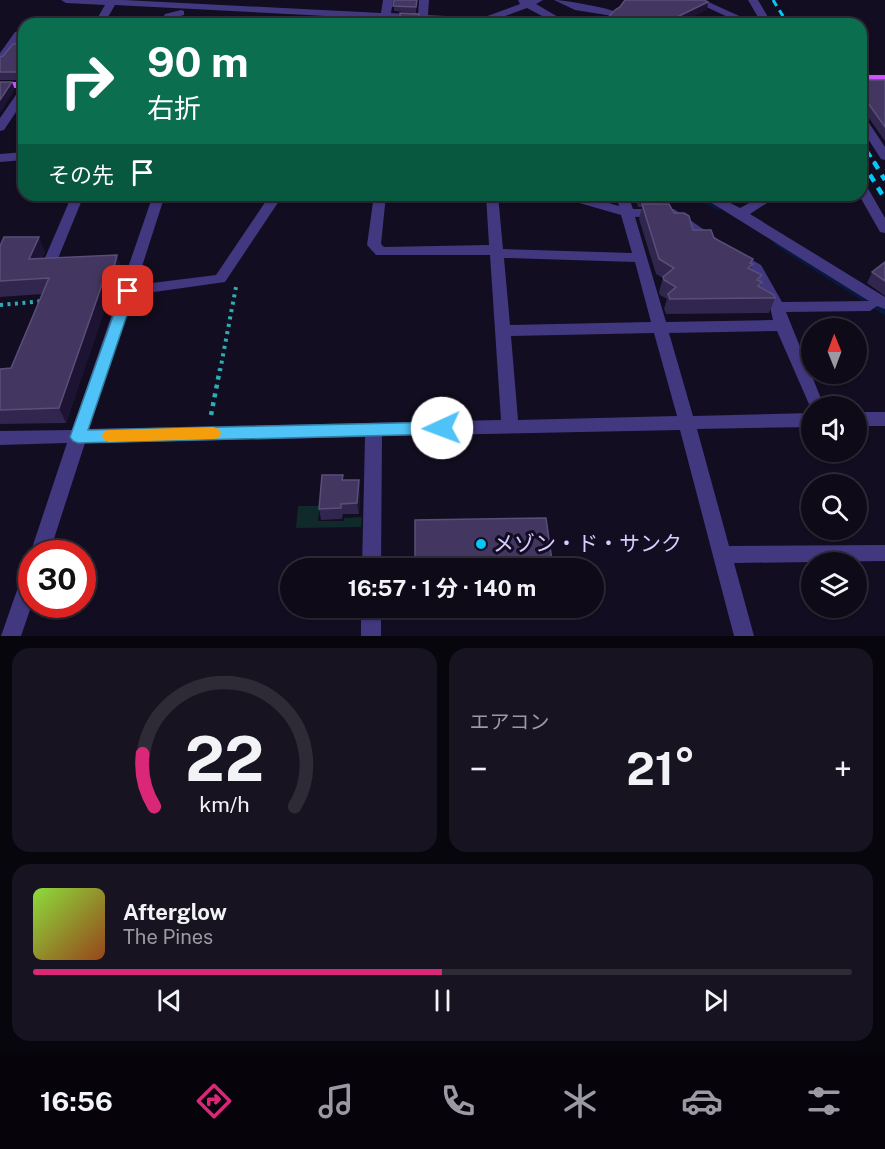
<!DOCTYPE html>
<html lang="ja">
<meta charset="utf-8">
<style>
body{margin:0;font-family:"Public Sans","Noto Sans JP",sans-serif;background:#171321;color:#f1f3f6;height:100vh;display:flex;flex-direction:column;font-size:22px;white-space:nowrap}
*{box-sizing:border-box;margin:0}
p{font-size:20px;color:#9b9aa2}
.icon{flex:none;width:33px;height:33px;fill:none;stroke:currentColor;stroke-width:2;stroke-linecap:round;stroke-linejoin:round}
.map{position:relative;height:636px;overflow:hidden}
.drawer{display:flex;flex-direction:column;gap:12px;padding:12px;background:#08060d;flex:1}
.drawer>*{flex:none}
.guide{position:absolute;left:18px;top:18px;width:849px;height:183px;border-radius:18px;box-shadow:0 2px 4px #0004,0 0 0 2px #2e2b37;background:#0b6e4f;color:#fff;overflow:hidden}
.needle{width:39px;rotate:359deg}
.buttons{position:absolute;left:801px;top:318px;display:grid;gap:12px}
.buttons a{display:grid;place-items:center;width:66px;height:66px;border-radius:50%;background:#0e0a18;box-shadow:0 2px 4px #0004,0 0 0 2px #2e2b37;font-size:30px}
.speed{position:absolute;left:18px;top:540px;display:flex;gap:12px;font-size:30px;font-weight:700;text-align:center}
.speed>*{display:grid;place-content:center;width:78px;height:78px;border-radius:50%;background:#0e0a18;box-shadow:0 2px 4px #0004,0 0 0 2px #2e2b37;line-height:1}
.speed .limit{border:9px solid #d22;background:#fff;color:#111}
.pin{position:absolute;display:grid;place-items:center;width:51px;height:51px;color:#fff;margin:-26px;border-radius:12px;box-shadow:0 3px 9px #0006}
.me{position:absolute;width:66px;margin:-33px;rotate:268deg;stroke-linejoin:round;filter:drop-shadow(0 0 4px #0008)}
.turn{display:flex;align-items:center;gap:21px;height:126px;padding:0 30px;font-size:27px}
.turn .icon{width:78px;height:78px;stroke-width:2.5}
.turn b{display:block;font-size:42px;line-height:51px}
.then{display:flex;align-items:center;height:57px;padding:0 30px;background:#0003;gap:12px;font-size:22px}
.big{font-size:45px;font-weight:700;line-height:1.1}
.drawer .tile{flex:1;display:flex;flex-direction:column;justify-content:center;gap:9px;min-width:0;padding:0 21px;border-radius:18px;background:#171321}
.drawer .dial{align-items:center;gap:0}
.dial svg{height:156px;overflow:visible;fill:none;stroke:#2e2b37;stroke-width:7;stroke-linecap:round;text-anchor:middle}
.dial text{fill:#f1f3f6;stroke:none}
.song{display:flex;align-items:center;gap:18px}
.cover{width:72px;height:72px;border-radius:9px;background:linear-gradient(135deg,hsl(90 70% 55%),hsl(20 70% 35%))}
.played{height:6px;border-radius:3px;background:linear-gradient(90deg,#db2777 50%,#2e2b37 50%)}
.keys{display:flex;justify-content:space-around;direction:ltr}
.heat{display:flex;justify-content:space-between;align-items:center;font-size:33px;direction:ltr}
.drawer .tiles{flex:1;display:grid;gap:12px;grid-template-columns:1fr 1fr}
.tile:last-child{grid-column:span 2}
.trip{position:absolute;left:280px;top:558px;width:324px;height:60px;border-radius:30px;background:#0e0a18;box-shadow:0 2px 4px #0004,0 0 0 2px #2e2b37;font-weight:700;line-height:60px;text-align:center}
.menu{display:flex;height:96px;justify-content:space-around;align-items:center;background:#06040a;color:#9b9aa2}
.menu .icon{width:42px;height:42px}
.menu .selected{color:#db2777}
.menu b{font-size:27px;color:#f1f3f6}
.map>svg:first-child{display:block}
</style>
<div class="map">
<svg width="885" height="636" viewBox="0 0 885 636">
<rect width="100%" height="100%" fill="#120d20"/>
<path fill="#10292a" d="M298 506H320L318 521H344V518L362 517 361 527 296 528Z"/>
<g fill="none" stroke-linecap="round" stroke-linejoin="round">
<path stroke="#09183d" stroke-width="6" d="M694 195 719 207
M777 243 885 312"/>
<path stroke="#2eaeb2" stroke-width="4" stroke-dasharray="3 4.5" stroke-linecap="butt" d="M0 305 44 301
M220 371 236 287"/>
<path stroke="#2eaeb2" stroke-width="4.5" stroke-dasharray="4 5" stroke-linecap="butt" d="M211 415 220 369"/>
<path fill="#413880" fill-rule="evenodd" d="M61 0H124L381 13 383 0H393L391 13 418 15 419 0H429L428 15 482 18 520 4 518 0H543L536 4 570 24H557L527 8 483 24 437 22 432 24 422 21 115 5 104 24H94L105 5 66 3Z
M554 0C564 0 611 8 618 13L613 16 575 10Z
M691 0H704L757 24H743Z
M748 0H758L772 24H762Z
M181 10 184 11V15L173 18 169 24H159L165 14Z
M24 31V37L4 63 0 64V53L15 32Z
M24 88V100L4 130 0 131V118L20 89Z
M861 115 865 117 885 147V160L881 159 861 128Z
M24 152V160L0 162V154Z
M861 184 866 185 885 218V233L880 232 859 195H861Z
M72 195H84L57 261 64 266 57 271 43 270 41 267Z
M153 195H165L136 285 216 275 270 195H283L225 282 133 295 89 429 501 420 490 255H376L367 245 374 195H386L381 244 384 247 489 245 486 195H498L503 249 632 253 621 215 562 198 561 195H581L619 206 616 195H628L633 209H674L719 240 717 243H707L666 216 635 217 666 322 773 320 770 307 751 271 728 255 735 250 761 265 782 302 869 301 699 195H715L740 208 764 195H779L750 214 885 297V309L877 306 870 311 786 312 824 406H812V411L777 331 669 333 693 416 812 413V427L697 429 729 546 885 545V561L734 563 754 636H734L680 430 382 436 381 568H362L365 437 85 443 49 554H32V558L30 554 67 443 0 445V431L72 430ZM504 258 635 262 651 322 510 325ZM654 333 677 416 518 420 511 336Z
M856 412H885V426H856Z
M32 567V604L21 636H1L22 576 25 570Z
M361 608H381V636H361Z"/>
<path fill="#ce53ff" fill-rule="evenodd" d="M861 75H885V81H861Z
M0 82H24V88H0Z"/>
<path stroke="#00c9f7" stroke-width="3" stroke-dasharray="7 5" stroke-linecap="butt" d="M773 0 788 24
M861 141 875 163
M861 160 863 163"/>
<path stroke="#00c9f7" stroke-width="4.5" stroke-dasharray="8 7" stroke-linecap="butt" d="M862 162 885 199
M874 162 885 180"/>
</g>
<path fill="#31264e" d="M394 0H417L416 13 394 11Z
M24 44V76L22 80H0V57Z
M861 80H885V141L861 107Z
M634 195H660L662 201 661 204 674 213 693 230 714 238 752 264 751 269 760 281 762 282 760 288 775 298 769 313 666 314 664 309 667 299 660 295 659 292 663 278 656 274 639 219 642 207H638Z
M0 246 45 252 42 258 122 269 117 290 111 291 66 423 0 424V369L11 368 43 294 0 297Z
M885 262V296L867 283 872 272Z
M344 480H359L360 491 359 514H343L342 519 321 520 319 509Z"/>
<path fill="#1d1434" d="M708 2 707 10 677 24 679 16Z
M22 66 24 71V76L22 80 19 72Z
M12 82 15 90 0 113V100Z
M39 237 45 252 35 273 29 259Z
M117 255 122 269 117 290 112 275Z
M105 276 111 291 66 423 59 408Z
M359 480 360 491 359 514 357 503Z"/>
<path fill="#433761" stroke="#5a4f7a" stroke-width="1.5" d="M394 0H417L416 7 393 6Z
M625 0H704L708 2 679 16 697 24H602L615 10 620 7Z
M400 13 419 14 418 24H401Z
M13 44H24V66H22L19 72H0V57L3 56Z
M861 80H885V127L861 93Z
M0 82H12L0 100Z
M637 195H660L662 201H639Z
M642 204H669L674 213H684L689 216 693 230H711L714 238 753 259 750 263 753 264 748 268 762 275 757 280 762 282 758 286 774 295 775 298 670 299 668 294 676 287 664 280 663 277 674 268 659 259Z
M4 237H39L29 259 117 255 112 275 105 276 59 408 0 410V369L11 368 49 278 0 281V246Z
M885 262V281L872 272Z
M322 475H343L342 480H359L357 503 341 504V508L319 509Z
M546 518 553 568H415V520Z"/>
<path fill="#4fc3f7" stroke="#337fa1" stroke-width="1.5" d="M128 286 135 291 88 430 442 422 447 424 450 428 447 433 442 434 78 443 73 441 70 437 122 291Z"/>
<path fill="#f59e0b" d="M213 427 219 429 221 433 219 438 213 439 109 442 104 440 102 436 104 431 109 430Z"/>
<circle fill="#00c9f7" stroke="#120d20" stroke-width="2" cx="481" cy="544" r="6"/>
<g text-anchor="middle" stroke-width="6" stroke-linejoin="round" paint-order="stroke">
<g font-size="21" fill="#d6ccff" stroke="#120d20" text-anchor="start">
<text x="493" y="551">メゾン・ド・サンク</text>
</g>
</g>
</svg>
<div class="buttons">
<a><svg class="needle" viewBox="-14 -14 28 28"><path d="M0-13l5 13h-10z" fill="#e53935"/><path d="M0 13l5-13h-10z" fill="#9b9aa2"/></svg></a>
<a><svg class="icon" aria-label="sound" viewBox="0 0 24 24"><path d="M4 9h4l5-4v14l-5-4H4zM17 9q2 3 0 6"/></svg></a>
<a><svg class="icon" aria-label="search" viewBox="0 0 24 24"><circle cx="10" cy="10" r="6"/><path d="M15 15l6 6"/></svg></a>
<a><svg class="icon" aria-label="layers" viewBox="0 0 24 24"><path d="M12 4l9 5-9 5-9-5zM3 14l9 5 9-5"/></svg></a>
</div>
<div class="speed"><div class="limit">30</div></div>
<div class="pin" style="left:128px;top:291px;background:#d93025"><svg class="icon" aria-label="arrive" viewBox="0 0 24 24"><path d="M6 21V4h12l-3 4 3 4H6"/></svg></div>
<svg class="me" style="left:442px;top:428px" viewBox="-20 -20 40 40"><circle r="19" fill="#fff"/><path d="M0-13L10 11 0 6-10 11z" fill="#4fc3f7"/></svg>
<div class="trip">16:57 · 1 分 · 140 m</div>
<div class="guide">
<div class="turn"><svg class="icon" aria-label="right" viewBox="0 0 24 24"><path d="M7 20v-9h11M14 6l5 5-5 5"/></svg><div><b>90 m</b>右折</div></div>
<div class="then">その先<svg class="icon" aria-label="arrive" viewBox="0 0 24 24"><path d="M6 21V4h12l-3 4 3 4H6"/></svg></div>
</div>
</div>
<section class="drawer">
<div class="tiles">
<div class="tile dial"><svg viewBox="0 0 100 80">
<path d="M14 69A42 42 0 1 1 86 69"/>
<path d="M14 69A42 42 0 0 1 8 42" stroke="#db2777"/>
<text x="50" y="56" font-size="32" font-weight="700">22</text>
<text x="50" y="72" font-size="11">km/h</text>
</svg></div>
<div class="tile"><p>エアコン</p>
<div class="heat"><a>−</a><b class="big">21°</b><a>+</a></div>
</div>
<div class="tile">
<div class="song"><i class="cover"></i><div><b>Afterglow</b><p>The Pines</p></div></div>
<div class="played"></div>
<div class="keys"><svg class="icon" aria-label="previous" viewBox="0 0 24 24"><path d="M18 5L8 12l10 7zM5 5v14"/></svg><svg class="icon" aria-label="pause" viewBox="0 0 24 24"><path d="M8 5v14M16 5v14"/></svg><svg class="icon" aria-label="next" viewBox="0 0 24 24"><path d="M6 5l10 7-10 7zM19 5v14"/></svg></div>
</div>
</div>
</section>
<nav class="menu">
<b>16:56</b>
<svg class="icon selected" aria-label="directions" viewBox="0 0 24 24"><path d="M12 3l9 9-9 9-9-9zM9 14v-3h6M13 9l2 2-2 2"/></svg>
<svg class="icon" aria-label="music" viewBox="0 0 24 24"><path d="M9 18V5l10-2v13"/><circle cx="6" cy="18" r="3"/><circle cx="16" cy="16" r="3"/></svg>
<svg class="icon" aria-label="phone" viewBox="0 0 24 24"><path d="M5 4h4l2 5-3 2q2 4 5 5l2-3 5 2v4C11 20 4 13 5 4z"/></svg>
<svg class="icon" aria-label="climate" viewBox="0 0 24 24"><path d="M12 3v18M4 7l16 10M4 17L20 7"/></svg>
<svg class="icon" aria-label="car" viewBox="0 0 24 24"><path d="M5 17H2v-5l4-1 3-4h7l3 4 3 1v5h-3M9 17h6M6 11h13"/><circle cx="7" cy="17" r="2"/><circle cx="17" cy="17" r="2"/></svg>
<svg class="icon" aria-label="filters" viewBox="0 0 24 24"><path d="M4 7h16M4 17h16"/><circle cx="9" cy="7" r="2"/><circle cx="15" cy="17" r="2"/></svg>
</nav>
